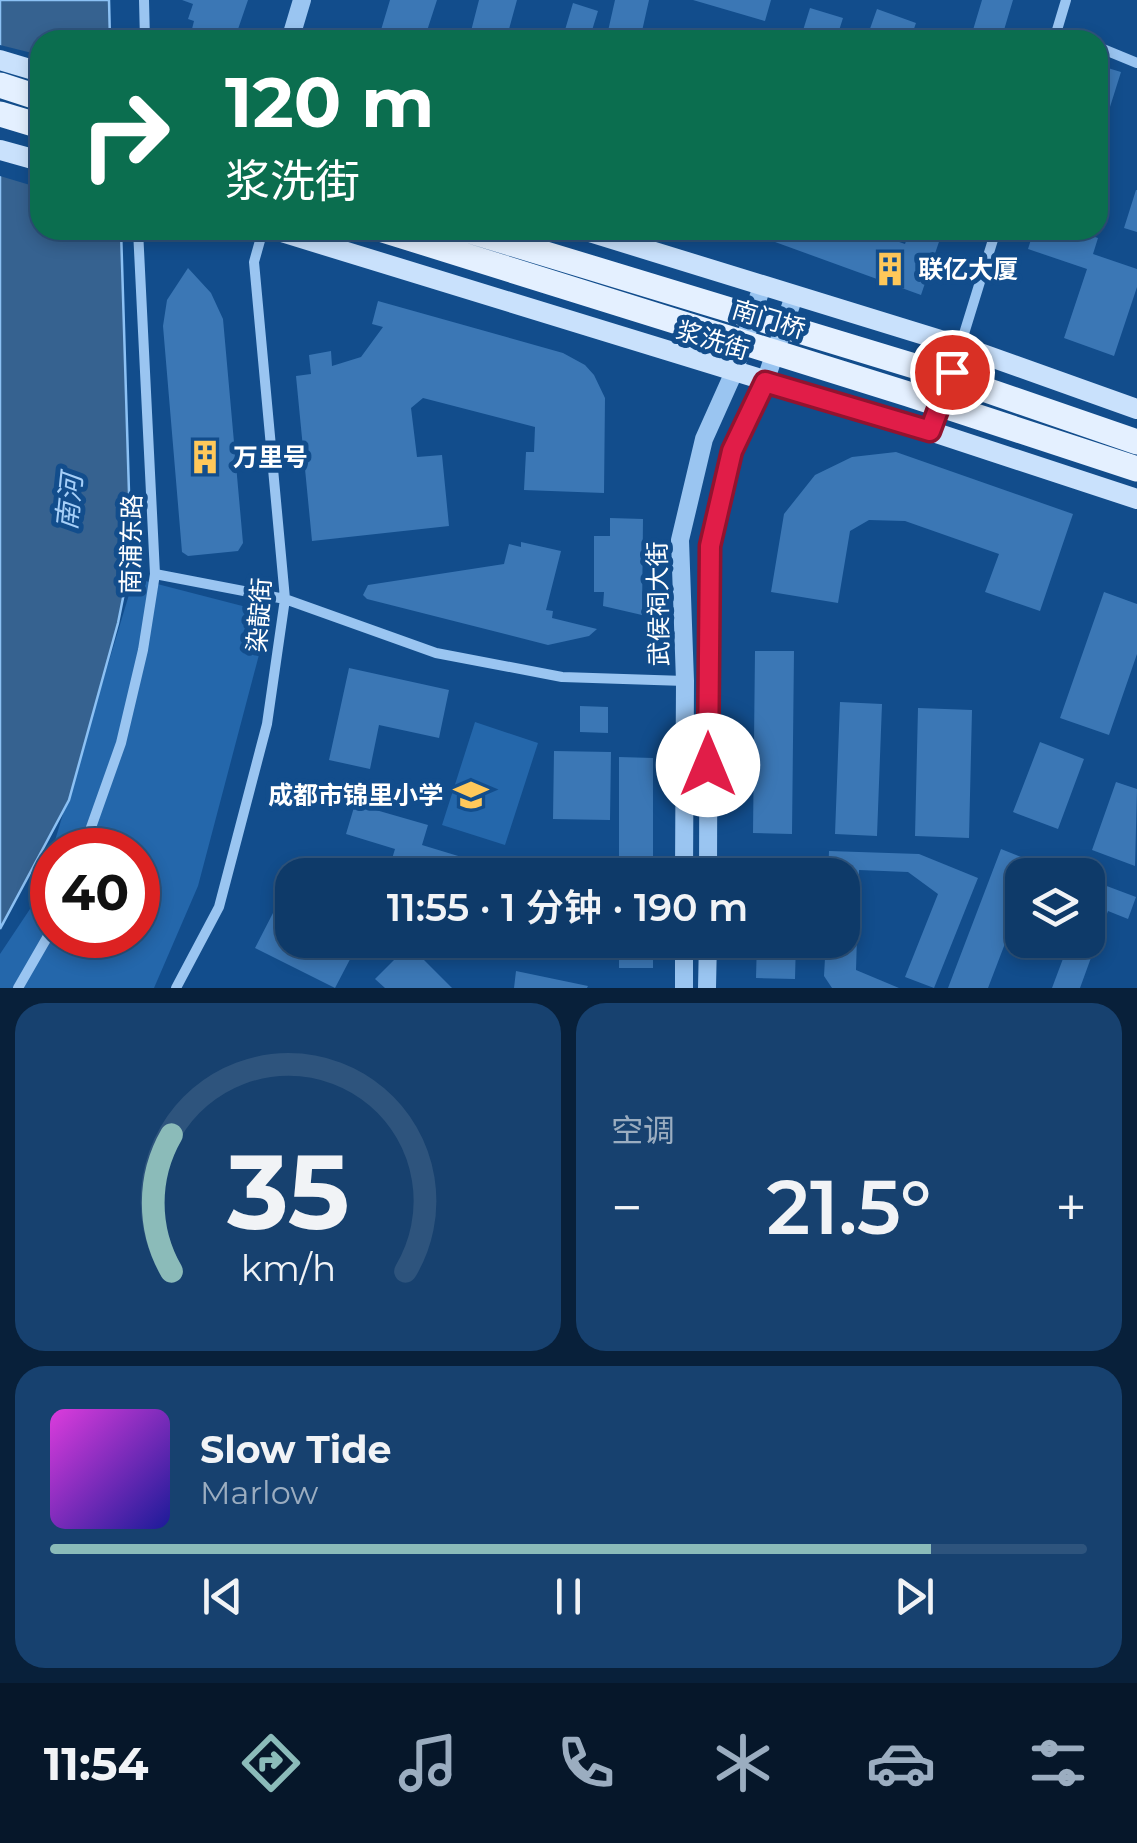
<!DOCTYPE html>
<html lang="zh">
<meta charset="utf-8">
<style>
body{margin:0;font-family:Montserrat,"Noto Sans SC",sans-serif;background:#17416f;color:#f1f3f6;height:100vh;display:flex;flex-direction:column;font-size:38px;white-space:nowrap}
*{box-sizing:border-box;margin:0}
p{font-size:32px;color:#9badc0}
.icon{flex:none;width:55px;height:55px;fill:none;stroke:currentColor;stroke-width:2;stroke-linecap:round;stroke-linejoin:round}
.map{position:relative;height:988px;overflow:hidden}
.sheet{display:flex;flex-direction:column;gap:15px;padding:15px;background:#08203a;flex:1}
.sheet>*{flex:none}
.hud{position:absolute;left:30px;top:30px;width:1078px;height:210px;border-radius:30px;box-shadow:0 5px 15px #0003,0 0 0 2px #2e547d;background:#0b6e4f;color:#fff;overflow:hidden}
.controls{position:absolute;left:1005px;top:858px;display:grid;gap:20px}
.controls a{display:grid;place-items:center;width:100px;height:100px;border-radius:20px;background:#0e3a69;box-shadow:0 5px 15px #0003,0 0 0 2px #2e547d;font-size:50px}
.speed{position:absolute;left:30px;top:828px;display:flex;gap:20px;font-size:50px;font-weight:700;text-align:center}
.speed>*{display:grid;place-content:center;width:130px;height:130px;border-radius:50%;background:#0e3a69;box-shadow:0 5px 15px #0003,0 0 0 2px #2e547d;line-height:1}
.speed .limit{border:15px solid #d22;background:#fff;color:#111}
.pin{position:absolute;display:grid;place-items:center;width:85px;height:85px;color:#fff;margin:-42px;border:5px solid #fff;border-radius:50%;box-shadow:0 2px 10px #0007}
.me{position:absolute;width:110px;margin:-55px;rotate:0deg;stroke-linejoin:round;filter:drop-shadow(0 0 8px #0008)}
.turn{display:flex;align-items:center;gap:35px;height:210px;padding:0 30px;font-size:45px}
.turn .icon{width:130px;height:130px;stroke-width:2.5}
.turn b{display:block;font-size:70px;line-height:85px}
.big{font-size:75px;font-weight:600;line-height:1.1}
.sheet .tile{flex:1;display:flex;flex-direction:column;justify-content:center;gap:15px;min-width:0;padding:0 35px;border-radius:30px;background:#17416f}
.sheet .dial{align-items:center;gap:0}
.dial svg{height:260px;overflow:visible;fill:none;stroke:#2e547d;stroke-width:7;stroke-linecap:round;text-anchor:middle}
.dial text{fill:#f1f3f6;stroke:none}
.song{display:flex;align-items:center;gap:30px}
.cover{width:120px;height:120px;border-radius:15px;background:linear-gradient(135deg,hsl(300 70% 55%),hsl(240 70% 35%))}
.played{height:10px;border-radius:5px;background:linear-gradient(90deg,#8bbbb9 85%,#2e547d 85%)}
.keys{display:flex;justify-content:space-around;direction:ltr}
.heat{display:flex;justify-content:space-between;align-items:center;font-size:55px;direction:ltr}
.sheet .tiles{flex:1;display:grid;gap:15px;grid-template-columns:1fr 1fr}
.tile:last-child{grid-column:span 2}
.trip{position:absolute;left:275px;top:858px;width:585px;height:100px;border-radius:30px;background:#0e3a69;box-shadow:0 5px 15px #0003,0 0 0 2px #2e547d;font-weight:600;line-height:100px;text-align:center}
.tab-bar{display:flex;height:160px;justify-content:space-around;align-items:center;background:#06172a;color:#9badc0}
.tab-bar .icon{width:70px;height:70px}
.tab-bar .selected{color:#8bbbb9}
.tab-bar b{font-size:45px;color:#f1f3f6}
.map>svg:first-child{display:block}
</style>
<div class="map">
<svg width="1137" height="988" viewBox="0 0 1137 988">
<rect width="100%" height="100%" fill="#124d8c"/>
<path fill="#2467ab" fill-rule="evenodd" d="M134 578 270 613 198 886 154 988H0V954L38 897ZM52 850H138V935H52Z
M475 722 538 743 505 845 442 825Z"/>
<path fill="#366290" stroke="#8cc1f4" stroke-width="2.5" d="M0 0H109L110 40H40V230H121L131 558 118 623 69 800 0 929Z"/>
<path fill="#124d8c" d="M0 45 40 55V188L0 176Z"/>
<path fill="#3b77b5" d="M182 0H248L236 35 230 33 227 40 192 29 194 21 188 19 193 4Z
M390 0H437L424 40H378Z
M479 0H517L506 40H488L470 35Z
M615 0H649L640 40H606Z
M693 0H771L765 21Z
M982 0H1013L1001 40H970Z
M573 3 598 11 589 40H562Z
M810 8 843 18 836 40H800Z
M877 9 916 23 910 40H866Z
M1098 65 1121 72 1098 145Z
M1136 190H1137V232L1124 228Z
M742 230H865L905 244 910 230H943L921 295Z
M1034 230H1074L1098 238 1093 254 1137 269V287L1114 356 1064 338 1087 269 1028 249Z
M188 268 211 293 223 319 243 543 238 551 188 556 182 552 163 326 167 300Z
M378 301 563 353 585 365 594 375 605 398 604 493 524 490 526 452H534L535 427 423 398 411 408 417 457 442 455 449 526 312 541 296 376 311 374 309 355 331 351 332 366 361 357 383 327 372 324Z
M896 452 1073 514 1040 611 985 592 999 554 905 521 869 520 850 531 838 603 771 592 784 514 815 475 852 457Z
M610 518 643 519 642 615 603 606 604 592H594V536H610Z
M521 542 561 551 546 610 553 611 552 618 597 629 589 636 548 645 367 599 363 595 368 585 504 564 509 544 521 547Z
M1104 592 1137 604V654L1109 735 1060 718Z
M755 651H794L792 834 753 833Z
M349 668 449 690 439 738 379 725 370 769 329 760Z
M840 702 882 704 877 836 835 834Z
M580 706 608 707V733L580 732Z
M918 708 972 710 969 838 915 836Z
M1040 742 1084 759 1058 829 1013 812Z
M554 751 611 752 610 820 553 819Z
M619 757 653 758V875H619Z
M1116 782 1137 789 1135 866 1092 850Z
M355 804 428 825 422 845 521 875H387L395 849 346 834Z
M1001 849 1036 863 1032 875H1022V899L988 988H948Z
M829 851 919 854 978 878 934 988 905 977 938 894 908 872 859 870 856 970 899 988H832L824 976 826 940H842V875H828Z
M758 859 798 860 797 875H758Z
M300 861 328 875H293Z
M292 876V940H351L358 944 335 988 255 948Z
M1088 879 1136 897 1128 919 1108 911 1080 988H1052L1070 940H1088Z
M619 940H653V968H619Z
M757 940H796L795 979 756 978Z
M409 945 452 988H385L375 979Z
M516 971 588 986 587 988H514Z"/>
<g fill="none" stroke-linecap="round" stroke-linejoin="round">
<path stroke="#9ac5f1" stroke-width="10" d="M144 0 145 40
M1057 31 1080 40
M1054 40 1066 0
M1098 47 1137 63
M950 379 996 230
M155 574 285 599 436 653 562 677 685 681
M83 850 121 743 143 650 155 574 138 230
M18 988 52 929
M176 988 219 907 267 724 285 599 254 262 263 230"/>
<path stroke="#9ac5f1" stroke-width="18" d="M290 40 302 0
M684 875 685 681 680 540 704 439 734 372 762 286
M708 875 709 546 732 451 765 382 794 296
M684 988V940
M707 988 708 940"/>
<path stroke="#c9e1fc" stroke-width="20" d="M0 60 40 72
M0 150 40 161
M275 230 930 431 1137 499
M583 230 960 346 1137 409"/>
<path stroke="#e4f0ff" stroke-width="25" d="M0 85 40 98
M0 114 40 126"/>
<path stroke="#e4f0ff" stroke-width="25" d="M383 230 908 394 1137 469
M467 230 934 372 1137 442"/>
</g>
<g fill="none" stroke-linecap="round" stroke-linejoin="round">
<g stroke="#92132f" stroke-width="25">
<path id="route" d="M708 765 710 546 732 451 765 382 930 431 952 372"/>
</g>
<use href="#route" stroke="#e11d48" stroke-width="18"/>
</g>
<defs>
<g id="building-bare" transform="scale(2.7)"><path d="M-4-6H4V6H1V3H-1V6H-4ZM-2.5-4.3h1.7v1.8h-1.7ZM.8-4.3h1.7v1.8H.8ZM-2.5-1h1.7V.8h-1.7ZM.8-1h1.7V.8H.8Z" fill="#ffc85a" stroke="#124d8c" stroke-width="2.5" paint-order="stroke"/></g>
<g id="school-bare" transform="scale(2.7)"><path d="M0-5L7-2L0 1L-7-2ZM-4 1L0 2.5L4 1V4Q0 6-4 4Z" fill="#ffc85a" stroke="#124d8c" stroke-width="2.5" paint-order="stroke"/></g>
</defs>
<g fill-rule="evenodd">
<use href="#building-bare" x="890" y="269"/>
<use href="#building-bare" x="205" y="457"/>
<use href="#school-bare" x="471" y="795"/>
</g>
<g text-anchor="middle" stroke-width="10" stroke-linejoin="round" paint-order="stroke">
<g font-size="25" font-weight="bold" fill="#fff" stroke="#124d8c" text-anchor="start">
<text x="918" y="278">联亿大厦</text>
<text x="233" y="466">万里号</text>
<text x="443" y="804" text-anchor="end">成都市锦里小学</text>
</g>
<g font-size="25" fill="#fff" stroke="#124d8c">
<text transform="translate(769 319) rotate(17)" y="9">南门桥</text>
<text transform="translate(713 340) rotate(17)" y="9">浆洗街</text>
<text transform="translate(131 544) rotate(-89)" y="9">南浦东路</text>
<text transform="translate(658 604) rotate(-91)" y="9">武侯祠大街</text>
<text transform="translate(259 615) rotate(-86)" y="9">染靛街</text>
</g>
<g font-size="28" font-style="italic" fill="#a6cff8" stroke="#124d8c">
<text transform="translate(69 502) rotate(-84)" y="10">南河</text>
</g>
</g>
</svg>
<div class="controls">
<a><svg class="icon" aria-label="layers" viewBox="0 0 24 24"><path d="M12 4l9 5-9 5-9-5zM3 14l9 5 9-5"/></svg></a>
</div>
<div class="speed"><div class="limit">40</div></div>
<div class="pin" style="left:952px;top:372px;background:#d93025"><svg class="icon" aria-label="arrive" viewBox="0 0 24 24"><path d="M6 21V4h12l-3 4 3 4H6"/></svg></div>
<svg class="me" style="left:708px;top:765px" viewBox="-20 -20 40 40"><circle r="19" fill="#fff"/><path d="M0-13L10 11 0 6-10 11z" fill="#e11d48"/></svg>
<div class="trip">11:55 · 1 分钟 · 190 m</div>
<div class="hud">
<div class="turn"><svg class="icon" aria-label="right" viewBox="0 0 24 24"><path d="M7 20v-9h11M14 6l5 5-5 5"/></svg><div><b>120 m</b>浆洗街</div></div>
</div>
</div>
<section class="sheet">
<div class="tiles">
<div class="tile dial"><svg viewBox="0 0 100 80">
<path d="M14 69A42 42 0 1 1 86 69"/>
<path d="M14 69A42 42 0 0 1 14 27" stroke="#8bbbb9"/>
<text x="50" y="56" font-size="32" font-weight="700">35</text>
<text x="50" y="72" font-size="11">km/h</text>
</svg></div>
<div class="tile"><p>空调</p>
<div class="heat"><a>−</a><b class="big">21.5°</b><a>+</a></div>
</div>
<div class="tile">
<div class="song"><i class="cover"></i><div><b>Slow Tide</b><p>Marlow</p></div></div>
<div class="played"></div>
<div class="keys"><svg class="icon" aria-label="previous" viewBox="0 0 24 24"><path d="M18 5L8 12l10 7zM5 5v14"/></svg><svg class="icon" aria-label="pause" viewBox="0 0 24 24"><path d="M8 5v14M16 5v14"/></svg><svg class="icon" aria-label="next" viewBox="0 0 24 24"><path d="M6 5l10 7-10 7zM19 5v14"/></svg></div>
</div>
</div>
</section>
<nav class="tab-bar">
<b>11:54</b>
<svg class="icon selected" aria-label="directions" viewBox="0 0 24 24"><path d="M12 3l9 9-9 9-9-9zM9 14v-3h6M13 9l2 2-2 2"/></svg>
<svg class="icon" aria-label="music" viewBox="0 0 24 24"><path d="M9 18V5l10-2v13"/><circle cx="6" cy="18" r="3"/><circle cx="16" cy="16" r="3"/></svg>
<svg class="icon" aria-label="phone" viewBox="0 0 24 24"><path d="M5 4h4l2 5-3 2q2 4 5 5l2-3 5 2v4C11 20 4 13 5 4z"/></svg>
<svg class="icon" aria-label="climate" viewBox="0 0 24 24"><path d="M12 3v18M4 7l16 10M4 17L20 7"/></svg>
<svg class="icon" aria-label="car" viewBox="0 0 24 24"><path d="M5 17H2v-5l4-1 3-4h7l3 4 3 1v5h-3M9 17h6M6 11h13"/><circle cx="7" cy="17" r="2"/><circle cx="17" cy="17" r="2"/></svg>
<svg class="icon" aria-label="filters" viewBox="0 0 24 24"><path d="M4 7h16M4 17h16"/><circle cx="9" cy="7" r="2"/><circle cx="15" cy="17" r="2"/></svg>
</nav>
